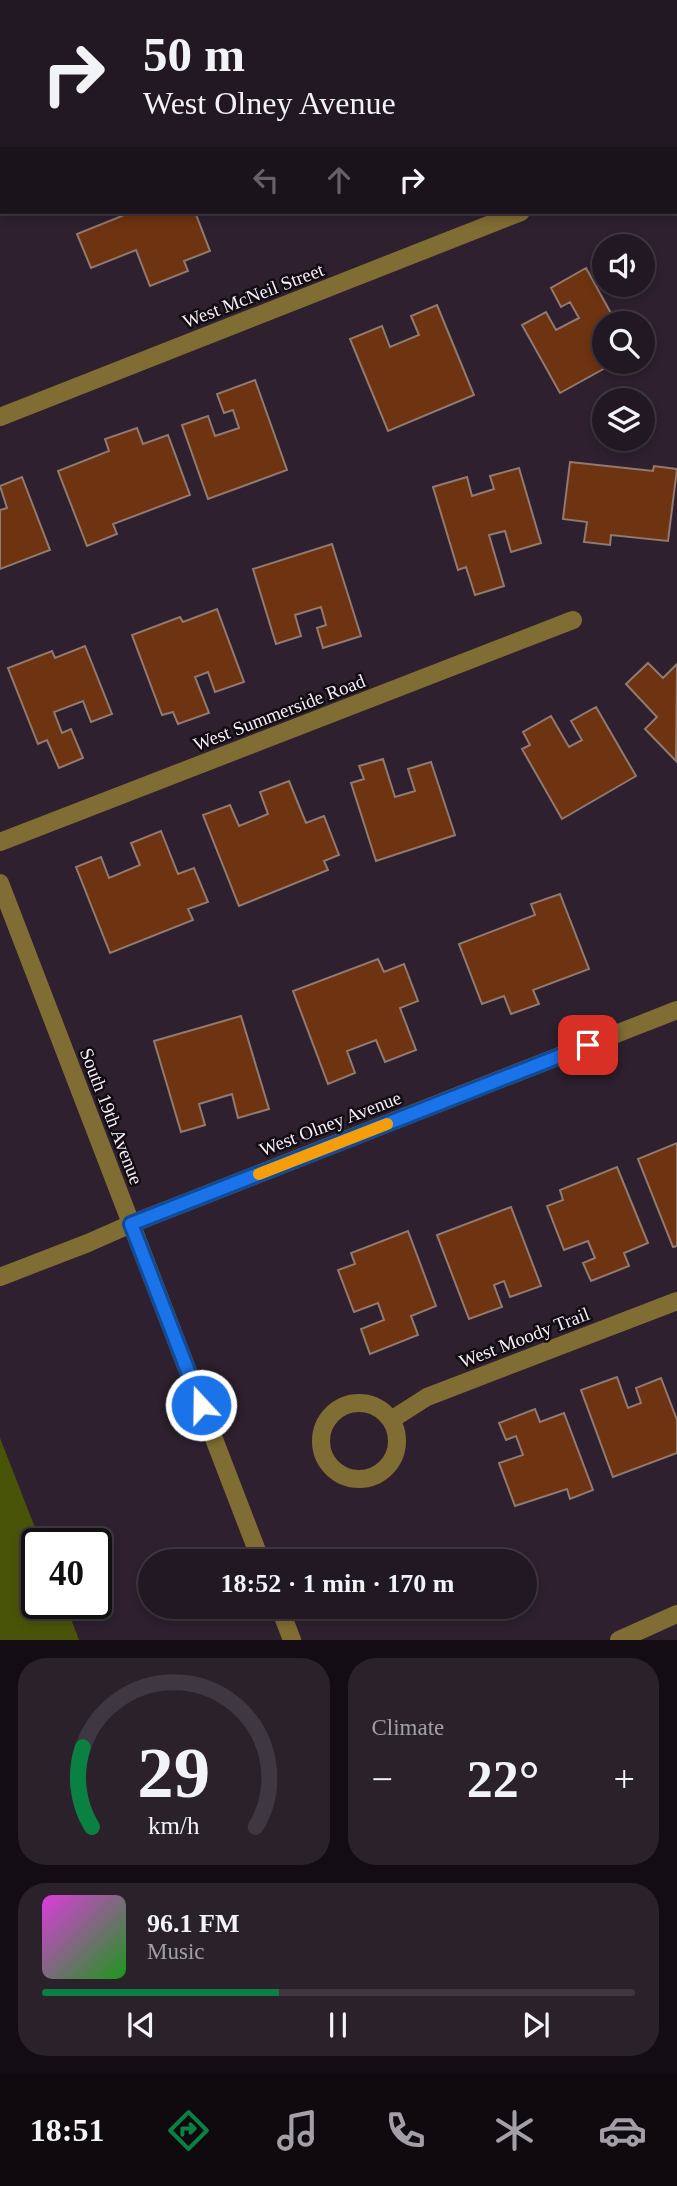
<!DOCTYPE html>
<meta charset="utf-8">
<style>
body{margin:0;font-family:Georgia,serif;background:#2a212b;color:#f1f3f6;height:100vh;display:flex;flex-direction:column;font-size:26px;white-space:nowrap}
*{box-sizing:border-box;margin:0}
p{font-size:23px;color:#a2a0a6}
.icon{flex:none;width:38px;height:38px;fill:none;stroke:currentColor;stroke-width:2;stroke-linecap:round;stroke-linejoin:round}
.map{position:relative;height:1640px;overflow:hidden}
.drawer{display:flex;flex-direction:column;gap:18px;padding:18px;background:#130d13;flex:1}
.drawer>*{flex:none}
.guide{position:absolute;left:0px;top:0px;width:677px;height:214px;box-shadow:0 4px 10px #0003,0 0 0 2px #3f3741;background:#221823;color:#f1f3f6;overflow:hidden}
.buttons{position:absolute;left:592px;top:234px;display:grid;gap:14px}
.buttons a{display:grid;place-items:center;width:63px;height:63px;border-radius:50%;background:#221823;box-shadow:0 4px 10px #0003,0 0 0 2px #3f3741;font-size:35px}
.speed{position:absolute;left:21px;top:1528px;display:flex;gap:14px;font-size:35px;font-weight:700;text-align:center}
.speed>*{display:grid;place-content:center;width:91px;height:91px;border-radius:50%;background:#221823;box-shadow:0 4px 10px #0003,0 0 0 2px #3f3741;line-height:1}
.speed .limit{border:4px solid #111;border-radius:10px;background:#fff;color:#111}
.pin{position:absolute;display:grid;place-items:center;width:60px;height:60px;color:#fff;margin:-30px;border-radius:14px;box-shadow:0 4px 10px #0006}
.me{position:absolute;width:77px;margin:-38px;rotate:339deg;stroke-linejoin:round;filter:drop-shadow(0 0 5px #0008)}
.turn{display:flex;align-items:center;gap:24px;height:147px;padding:0 28px;font-size:32px}
.turn .icon{width:91px;height:91px;stroke-width:2.5}
.turn b{display:block;font-size:49px;line-height:60px}
.lanes{display:flex;align-items:center;height:66px;padding:0 28px;background:#0003;justify-content:center;gap:35px;direction:ltr}
.lanes .off{opacity:.35}
.big{font-size:52px;font-weight:600;line-height:1.1}
.drawer .tile{flex:1;display:flex;flex-direction:column;justify-content:center;gap:10px;min-width:0;padding:0 24px;border-radius:28px;background:#2a212b}
.drawer .dial{align-items:center;gap:0}
.dial svg{height:182px;overflow:visible;fill:none;stroke:#3f3741;stroke-width:7;stroke-linecap:round;text-anchor:middle}
.dial text{fill:#f1f3f6;stroke:none}
.song{display:flex;align-items:center;gap:21px}
.cover{width:84px;height:84px;border-radius:10px;background:linear-gradient(135deg,hsl(300 70% 55%),hsl(120 70% 35%))}
.played{height:7px;border-radius:4px;background:linear-gradient(90deg,#0b8043 40%,#3f3741 40%)}
.keys{display:flex;justify-content:space-around;direction:ltr}
.heat{display:flex;justify-content:space-between;align-items:center;font-size:38px;direction:ltr}
.drawer .tiles{flex:1;display:grid;gap:18px;grid-template-columns:1fr 1fr}
.tile:last-child{grid-column:span 2}
.trip{position:absolute;left:138px;top:1549px;width:399px;height:70px;border-radius:35px;background:#221823;box-shadow:0 4px 10px #0003,0 0 0 2px #3f3741;font-weight:600;line-height:70px;text-align:center}
.menu{display:flex;height:112px;justify-content:space-around;align-items:center;background:#0e0a0e;color:#a2a0a6}
.menu .icon{width:49px;height:49px}
.menu .on{color:#0b8043}
.menu b{font-size:32px;color:#f1f3f6}
.map>svg:first-child{display:block}
</style>
<div class="map">
<svg width="677" height="1640" viewBox="0 0 677 1640">
<rect width="100%" height="100%" fill="#2e202f"/>
<path fill="#4a5408" d="M0 1438 41 1543 37 1544V1603H65L79 1640H0Z"/>
<path fill="#6e3310" stroke="#917a6f" stroke-width="2" d="M120 212H181L183 215 195 212 210 251 184 261 188 271 150 286 136 250 91 268 77 234 122 216Z
M586 268 617 324H604V362H616L560 393 522 325 546 312 556 330 579 318 570 302 561 307 551 288Z
M437 305 474 395 388 431 350 339 382 326 390 347 419 335 411 316Z
M255 380 287 470 208 499 182 425 208 416 215 436 239 428 233 410 224 413 217 394Z
M137 428 143 444 168 435 190 495 113 524 117 534 87 546 58 471 109 451 105 439Z
M570 462 653 471 654 466 677 469 668 541 611 535 610 545 584 542 587 522 563 519Z
M519 468 541 543 511 552 505 531 489 535 504 586 475 595 466 567 458 570 433 487 467 477 472 496 494 489 490 476Z
M22 477 50 550 0 569V510L7 508 0 486Z
M332 544 361 636 323 648 317 628 326 625 321 607 295 615 301 636 276 644 253 569Z
M217 609 244 682 215 692 208 672 195 677 209 713 178 724 173 712 162 715 132 635 180 617 183 622Z
M85 646 112 714 91 722 83 701 54 712 62 733 71 729 83 758 59 768 47 740 38 744 8 668 52 651 55 658Z
M648 663 663 678 677 664 676 761 645 729 657 717 626 684Z
M596 707 636 776 562 819 522 749 530 745 523 732 551 716 569 747 582 740 571 721Z
M383 759 395 797 415 791 408 769 431 762 455 835 376 861 351 783 364 779 359 766Z
M289 781 306 823 324 816 339 855 324 861 328 870 239 906 203 815 230 805 239 826 268 814 260 792Z
M161 831 178 874 194 868 208 902 188 909 193 920 110 953 76 867 101 857 109 878 140 865 131 843Z
M560 894 589 969 533 990 539 1004 511 1014 504 996 482 1004 459 944 535 915 531 904Z
M378 959 384 972 404 964 418 1001 400 1008 416 1050 385 1062 376 1040 347 1051 355 1073 328 1084 293 991Z
M241 1016 269 1109 238 1118 232 1094 199 1104 205 1125 181 1132 154 1041Z
M677 1143V1246L673 1247 638 1159Z
M617 1167 648 1243 624 1253 629 1266 591 1281 583 1263 595 1258 588 1241 564 1250 547 1206 563 1200 560 1190Z
M511 1207 541 1286 510 1297 504 1281 494 1285 502 1307 469 1319 437 1235Z
M408 1231 436 1306 411 1316 418 1335 370 1354 361 1329 384 1320 378 1303 354 1312 338 1270 355 1264 351 1253Z
M617 1377 628 1408 641 1403 636 1388 661 1378 677 1420V1453L613 1477 581 1390Z
M535 1409 540 1422 564 1413 593 1490 570 1499 567 1489 515 1506 499 1463 523 1455 516 1436 506 1440 499 1423Z"/>
<g fill="none" stroke-linecap="round" stroke-linejoin="round">
<path stroke="#806d33" stroke-width="18" d="M676 150 677 149
M0 417 521 212
M0 842 573 620
M0 883 261 1561
M0 1277 88 1243 131 1224 677 1010
M321 1441a38 38 0 1 1 76 0a38 38 0 1 1-76 0Z
M391 1420 427 1397 677 1301
M279 1606 292 1640
M619 1640 677 1614"/>
</g>
<g fill="none" stroke-linecap="round" stroke-linejoin="round">
<g stroke="#114b97" stroke-width="18">
<path id="route" d="M201 1405 131 1224 588 1045"/>
</g>
<use href="#route" stroke="#1a73e8" stroke-width="12"/>
<path stroke="#f59e0b" stroke-width="12" d="M259 1174 387 1124"/>
</g>
<g text-anchor="middle" stroke-width="5" stroke-linejoin="round" paint-order="stroke">
<g font-size="19" fill="#f9eff9" stroke="#120c13">
<text transform="translate(253 295) rotate(-21)" y="7">West McNeil Street</text>
<text transform="translate(279 712) rotate(-21)" y="7">West Summerside Road</text>
<text transform="translate(112 1116) rotate(69)" y="7">South 19th Avenue</text>
<text transform="translate(330 1123) rotate(-21)" y="7">West Olney Avenue</text>
<text transform="translate(524 1337) rotate(-21)" y="7">West Moody Trail</text>
</g>
</g>
</svg>
<div class="buttons">
<a><svg class="icon" aria-label="sound" viewBox="0 0 24 24"><path d="M4 9h4l5-4v14l-5-4H4zM17 9q2 3 0 6"/></svg></a>
<a><svg class="icon" aria-label="search" viewBox="0 0 24 24"><circle cx="10" cy="10" r="6"/><path d="M15 15l6 6"/></svg></a>
<a><svg class="icon" aria-label="layers" viewBox="0 0 24 24"><path d="M12 4l9 5-9 5-9-5zM3 14l9 5 9-5"/></svg></a>
</div>
<div class="speed"><div class="limit">40</div></div>
<div class="pin" style="left:588px;top:1045px;background:#d93025"><svg class="icon" aria-label="arrive" viewBox="0 0 24 24"><path d="M6 21V4h12l-3 4 3 4H6"/></svg></div>
<svg class="me" style="left:201px;top:1405px" viewBox="-20 -20 40 40"><circle r="17" fill="#1a73e8" stroke="#fff" stroke-width="3"/><path d="M0-11L8 9 0 5-8 9z" fill="#fff"/></svg>
<div class="trip">18:52 · 1 min · 170 m</div>
<div class="guide">
<div class="turn"><svg class="icon" aria-label="right" viewBox="0 0 24 24"><path d="M7 20v-9h11M14 6l5 5-5 5"/></svg><div><b>50 m</b>West Olney Avenue</div></div>
<div class="lanes"><svg class="icon off" aria-label="left" viewBox="0 0 24 24"><path d="M17 20v-9H6M10 6l-5 5 5 5"/></svg><svg class="icon off" aria-label="ahead" viewBox="0 0 24 24"><path d="M12 20V5M6 11l6-6 6 6"/></svg><svg class="icon" aria-label="right" viewBox="0 0 24 24"><path d="M7 20v-9h11M14 6l5 5-5 5"/></svg></div>
</div>
</div>
<section class="drawer">
<div class="tiles">
<div class="tile dial"><svg viewBox="0 0 100 80">
<path d="M14 69A42 42 0 1 1 86 69"/>
<path d="M14 69A42 42 0 0 1 10 34" stroke="#0b8043"/>
<text x="50" y="56" font-size="32" font-weight="700">29</text>
<text x="50" y="72" font-size="11">km/h</text>
</svg></div>
<div class="tile"><p>Climate</p>
<div class="heat"><a>−</a><b class="big">22°</b><a>+</a></div>
</div>
<div class="tile">
<div class="song"><i class="cover"></i><div><b>96.1 FM</b><p>Music</p></div></div>
<div class="played"></div>
<div class="keys"><svg class="icon" aria-label="previous" viewBox="0 0 24 24"><path d="M18 5L8 12l10 7zM5 5v14"/></svg><svg class="icon" aria-label="pause" viewBox="0 0 24 24"><path d="M8 5v14M16 5v14"/></svg><svg class="icon" aria-label="next" viewBox="0 0 24 24"><path d="M6 5l10 7-10 7zM19 5v14"/></svg></div>
</div>
</div>
</section>
<nav class="menu">
<b>18:51</b>
<svg class="icon on" aria-label="directions" viewBox="0 0 24 24"><path d="M12 3l9 9-9 9-9-9zM9 14v-3h6M13 9l2 2-2 2"/></svg>
<svg class="icon" aria-label="music" viewBox="0 0 24 24"><path d="M9 18V5l10-2v13"/><circle cx="6" cy="18" r="3"/><circle cx="16" cy="16" r="3"/></svg>
<svg class="icon" aria-label="phone" viewBox="0 0 24 24"><path d="M5 4h4l2 5-3 2q2 4 5 5l2-3 5 2v4C11 20 4 13 5 4z"/></svg>
<svg class="icon" aria-label="climate" viewBox="0 0 24 24"><path d="M12 3v18M4 7l16 10M4 17L20 7"/></svg>
<svg class="icon" aria-label="car" viewBox="0 0 24 24"><path d="M5 17H2v-5l4-1 3-4h7l3 4 3 1v5h-3M9 17h6M6 11h13"/><circle cx="7" cy="17" r="2"/><circle cx="17" cy="17" r="2"/></svg>
</nav>
